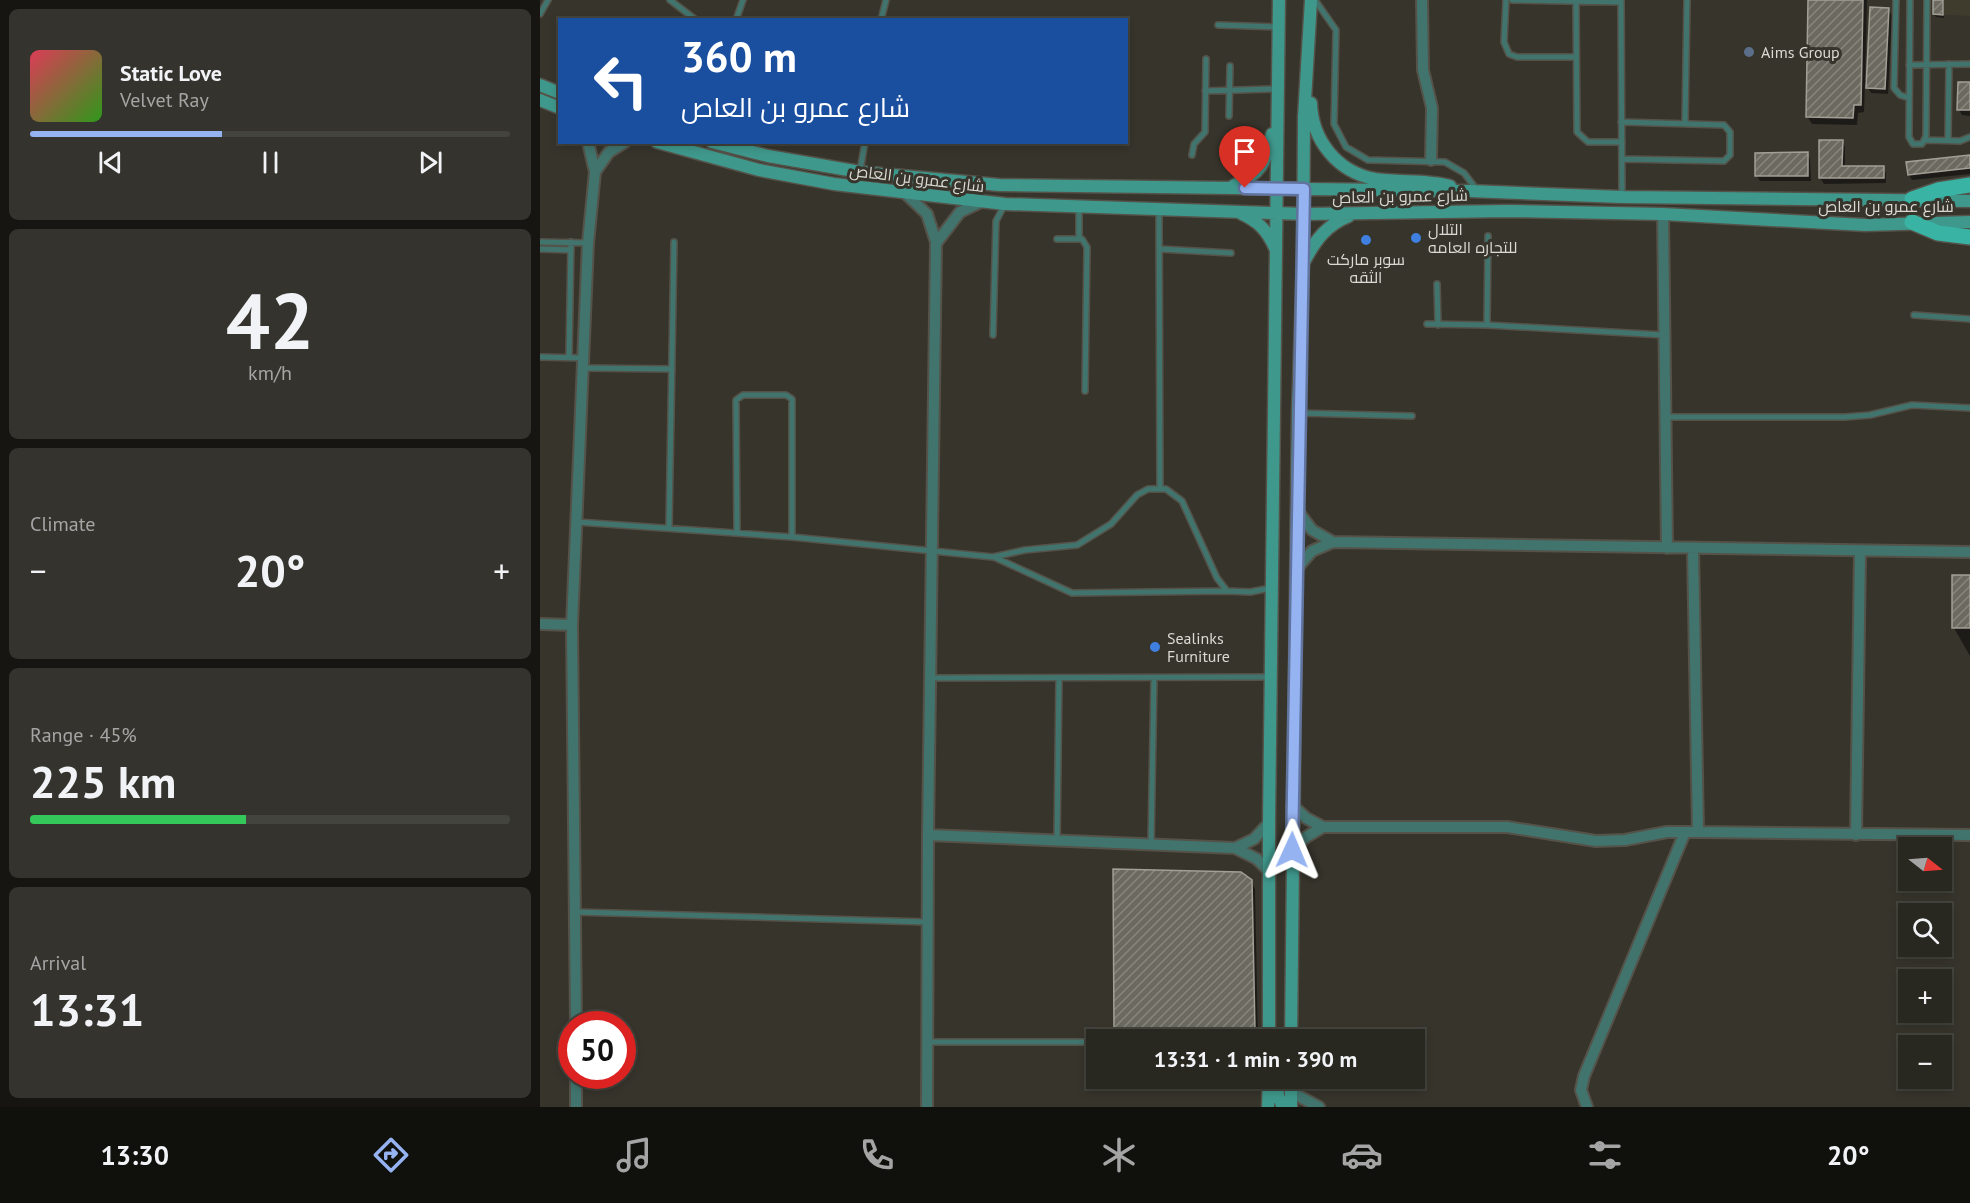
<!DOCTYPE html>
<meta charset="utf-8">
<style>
body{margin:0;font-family:"PT Sans",Cairo,sans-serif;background:#34332d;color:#f1f3f6;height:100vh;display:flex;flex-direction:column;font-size:22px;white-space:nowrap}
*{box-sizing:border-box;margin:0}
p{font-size:20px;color:#a5a5a5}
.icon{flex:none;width:33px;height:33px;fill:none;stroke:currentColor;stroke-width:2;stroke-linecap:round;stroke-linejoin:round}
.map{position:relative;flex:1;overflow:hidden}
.panel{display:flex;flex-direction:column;gap:9px;padding:9px;background:#161512;width:540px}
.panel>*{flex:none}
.banner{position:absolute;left:18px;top:18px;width:570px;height:126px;border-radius:0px;box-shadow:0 3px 9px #0003,0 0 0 2px #44443e;background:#1a4fa0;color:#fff;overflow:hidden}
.needle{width:39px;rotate:107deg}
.buttons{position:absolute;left:1358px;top:837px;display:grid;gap:12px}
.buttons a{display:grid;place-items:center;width:54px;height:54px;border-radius:0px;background:#282720;box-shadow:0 3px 9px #0003,0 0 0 2px #44443e;font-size:30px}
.speed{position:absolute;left:18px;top:1011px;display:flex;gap:12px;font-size:30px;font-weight:700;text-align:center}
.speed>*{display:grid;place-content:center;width:78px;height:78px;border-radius:50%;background:#282720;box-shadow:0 3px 9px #0003,0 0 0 2px #44443e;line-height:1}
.speed .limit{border:9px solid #d22;background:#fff;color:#111}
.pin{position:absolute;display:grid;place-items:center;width:51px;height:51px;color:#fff;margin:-62px -26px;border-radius:50% 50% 50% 0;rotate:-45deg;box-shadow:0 0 6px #0007}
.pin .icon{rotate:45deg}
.me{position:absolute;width:66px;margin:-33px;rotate:1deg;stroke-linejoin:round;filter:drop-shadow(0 0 4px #0008)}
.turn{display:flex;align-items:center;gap:21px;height:126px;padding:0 24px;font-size:27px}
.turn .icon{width:78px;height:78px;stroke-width:2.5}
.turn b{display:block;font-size:42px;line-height:51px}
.big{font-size:45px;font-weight:600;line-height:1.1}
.panel .tile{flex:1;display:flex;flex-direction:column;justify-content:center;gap:9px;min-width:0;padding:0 21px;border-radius:9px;background:#34332d}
.panel .dial{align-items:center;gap:0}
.dial b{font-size:78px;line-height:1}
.song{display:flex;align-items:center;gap:18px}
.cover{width:72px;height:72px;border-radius:9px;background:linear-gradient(135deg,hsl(350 70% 55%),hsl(110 70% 35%))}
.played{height:6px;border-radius:3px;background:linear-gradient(90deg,#95b2f1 40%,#44443e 40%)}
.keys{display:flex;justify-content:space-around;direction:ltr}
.heat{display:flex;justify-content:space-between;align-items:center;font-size:33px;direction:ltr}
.charge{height:9px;border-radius:4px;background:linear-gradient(90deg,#34c759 45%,#44443e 0)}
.trip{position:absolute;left:546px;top:1029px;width:339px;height:60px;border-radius:0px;background:#282720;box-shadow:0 3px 9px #0003,0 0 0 2px #44443e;font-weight:600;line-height:60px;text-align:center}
.menu{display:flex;height:96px;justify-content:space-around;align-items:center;background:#10100d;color:#a5a5a5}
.menu .icon{width:42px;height:42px}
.menu .on{color:#95b2f1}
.menu b{font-size:27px;color:#f1f3f6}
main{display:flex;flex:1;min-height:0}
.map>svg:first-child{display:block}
</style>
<main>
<section class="panel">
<div class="tile">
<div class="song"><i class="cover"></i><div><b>Static Love</b><p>Velvet Ray</p></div></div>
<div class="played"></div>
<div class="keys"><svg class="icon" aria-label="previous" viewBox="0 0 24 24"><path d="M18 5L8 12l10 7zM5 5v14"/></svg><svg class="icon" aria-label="pause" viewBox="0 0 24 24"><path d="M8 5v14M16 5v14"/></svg><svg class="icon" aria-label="next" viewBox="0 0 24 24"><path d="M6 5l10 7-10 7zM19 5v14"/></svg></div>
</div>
<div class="tile dial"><b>42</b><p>km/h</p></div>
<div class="tile"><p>Climate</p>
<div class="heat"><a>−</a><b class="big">20°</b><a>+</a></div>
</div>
<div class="tile"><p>Range · 45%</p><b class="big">225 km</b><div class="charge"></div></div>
<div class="tile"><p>Arrival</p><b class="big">13:31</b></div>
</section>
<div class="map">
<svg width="1430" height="1107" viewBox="0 0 1430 1107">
<defs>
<pattern id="building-hatch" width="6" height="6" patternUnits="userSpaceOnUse" patternTransform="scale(1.5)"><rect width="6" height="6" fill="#6c6a60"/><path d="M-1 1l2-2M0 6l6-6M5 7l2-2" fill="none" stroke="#87867d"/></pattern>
</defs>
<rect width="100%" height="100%" fill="#36342b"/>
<path fill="#403c2d" d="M1393 0H1430V16L1393 14Z"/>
<path fill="#0007" d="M1270 0H1327L1325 80H1328L1348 9 1352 15 1348 94 1331 93 1325 83 1324 112 1318 113 1317 125 1272 124 1267 116Z
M1395 0 1404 1V18L1396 17 1394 14Z
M1430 84V116L1422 115 1419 110Z
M1302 142 1305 147V167H1343L1346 173V183L1284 184 1280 178Z
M1267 154 1270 159 1271 181H1220L1217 176Z
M1430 156V174L1372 180 1369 175 1368 163Z
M1430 576V656L1414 628Z
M711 881 715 889 718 1039 580 1038 576 1030Z"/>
<path fill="url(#building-hatch)" stroke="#a2a095" stroke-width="1.5" d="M1268 0H1323L1321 105H1314L1313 118 1266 117Z
M1393 0H1403V15L1393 14Z
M1330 7 1349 8 1345 89 1326 88Z
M1418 82H1430V110H1417Z
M1279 140H1303L1302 166H1344V178H1279Z
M1268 152V176H1215V153Z
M1430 155V168L1368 175 1366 162Z
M1412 575H1430V628H1412Z
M573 869 701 872 712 880 715 1031H574Z"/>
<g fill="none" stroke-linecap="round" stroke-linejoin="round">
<g stroke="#545249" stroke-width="8">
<path id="service" d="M130 0 156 20
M775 0 796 30 794 124 806 147 828 160 905 162 924 173 937 190
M966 0 964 42 969 54 977 57H1036
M972 0 1081 2
M1081 0 1082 196
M1356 0 1354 88 1360 95 1369 98
M1370 0 1369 137 1373 144H1382L1386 136 1387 0
M1036 1 1037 132 1048 142H1082
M0 14 8 0
M196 20 203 0
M341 20 346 0
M678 25 739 27
M1369 65 1430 64
M665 91 736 89
M689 116 690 66
M1081 122 1184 125 1190 132V155L1184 161 1082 159
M1145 124 1147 0
M1385 140 1420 141 1430 137
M1408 140 1409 64
M652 155 654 144 665 132 666 59
M320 171 325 142
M619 210 620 488
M517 239H542L547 247 545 391
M539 239V207
M0 242 48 243
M0 249 31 250
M620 249 691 253
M897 284 898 325
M1374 315 1430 319
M887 324 947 325 1124 335
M947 325 948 236
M453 335 456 221 465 204
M0 357 43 358
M29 357 31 242
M43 368 132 369
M758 413 872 416
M1125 417H1305L1330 415 1372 405 1430 408
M37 522 252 537 453 557 485 550 537 545 571 524 597 495 608 489H626L642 501 677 578 687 591 710 592 731 588
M129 527 134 242
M197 532 196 400 203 395H246L252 399V537
M454 557 532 593 687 591
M391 678 729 677
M517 841 519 678
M611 844 614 678
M35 912 387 922
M387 1042H556"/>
</g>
<g stroke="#545249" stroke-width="14">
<path id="minor" d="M882 0 883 70 892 108 891 160
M55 172 69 152 85 142
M366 194 387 214 396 242 388 835 387 1107
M1123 214 1127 548
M397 242 420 212 441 202
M757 510 772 530 793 542
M1153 548 1158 832
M757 568 772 551 793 542 1430 552
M0 624 32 625
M752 805 766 818 783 827H967L1056 841 1085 840 1127 832H1158L1430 835
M388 835 695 848 717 859 729 871
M1316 835 1320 551
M695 848 714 839 729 823
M752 850 766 837 783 827
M36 1024 32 625 48 243 55 172 48 142
M36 1076V1107
M751 1092 779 1107
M1047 1107 1041 1090 1044 1076 1145 832"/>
</g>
<g stroke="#545249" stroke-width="15">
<path id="secondary" d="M0 85 20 93
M0 100 20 108
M771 103C772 140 797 172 835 179 860 183 885 179 910 186
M117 142 219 170 294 184 465 204 764 214 968 211 1123 214 1325 225 1430 222
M172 142 228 156 320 172 459 185 930 191 1082 197 1430 201
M693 186C722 173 725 164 732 134
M700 213C718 221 727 230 735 248
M765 260C776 239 787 225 809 216
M729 1040V823L739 0
M751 1040 758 413 763 263 764 117 771 0
M737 1078 738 1096 743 1107
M728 1107 729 1078
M751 1107V1078"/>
</g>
<g stroke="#545249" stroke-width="18">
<path id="primary" d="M1372 199 1398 190 1430 185
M1372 222 1398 233 1430 237"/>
</g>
<use href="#service" stroke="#41746d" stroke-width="5"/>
<use href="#minor" stroke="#41746d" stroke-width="10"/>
<use href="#secondary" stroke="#3f988c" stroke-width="12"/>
<use href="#primary" stroke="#39b3a4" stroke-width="15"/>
</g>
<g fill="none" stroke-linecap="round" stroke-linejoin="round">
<g stroke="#61749d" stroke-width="15">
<path id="route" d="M705 188 764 189 752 850"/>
</g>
<use href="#route" stroke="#95b2f1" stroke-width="10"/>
</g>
<circle fill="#5c6f8a" stroke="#36342b" stroke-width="2" cx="1209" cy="52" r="6"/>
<g fill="#3f7fe0" stroke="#36342b" stroke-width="2">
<circle cx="876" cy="238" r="6"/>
<circle cx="826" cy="240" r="6"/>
<circle cx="615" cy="647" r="6"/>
</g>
<g text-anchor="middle" stroke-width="6" stroke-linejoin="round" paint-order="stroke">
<g font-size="16" fill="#dad9d3" stroke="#36342b" text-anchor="start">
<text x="1221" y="58">Aims Group</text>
<text x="888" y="235">التلال<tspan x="888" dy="18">للتجاره العامه</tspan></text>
<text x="826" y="265" text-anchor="middle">سوبر ماركت<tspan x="826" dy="18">الثقه</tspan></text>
<text x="627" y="644">Sealinks<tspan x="627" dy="18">Furniture</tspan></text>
</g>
<g font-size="16" fill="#dad9d3" stroke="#36342b">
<text transform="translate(377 178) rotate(7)" y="6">شارع عمرو بن العاص</text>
<text transform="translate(860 196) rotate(-1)" y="6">شارع عمرو بن العاص</text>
<text x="1346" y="212">شارع عمرو بن العاص</text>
</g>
</g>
</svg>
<div class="buttons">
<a><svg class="needle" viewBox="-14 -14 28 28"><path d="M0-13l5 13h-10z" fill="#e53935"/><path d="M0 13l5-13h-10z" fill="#a5a5a5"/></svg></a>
<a><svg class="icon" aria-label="search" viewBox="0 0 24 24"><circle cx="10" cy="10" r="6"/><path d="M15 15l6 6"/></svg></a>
<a>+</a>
<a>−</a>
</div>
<div class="speed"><div class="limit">50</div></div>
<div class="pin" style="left:705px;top:188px;background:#d93025"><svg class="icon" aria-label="arrive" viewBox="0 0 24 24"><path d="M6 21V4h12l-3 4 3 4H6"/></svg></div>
<svg class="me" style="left:752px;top:850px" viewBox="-20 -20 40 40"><path d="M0-17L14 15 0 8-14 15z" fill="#95b2f1" stroke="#fff" stroke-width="4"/></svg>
<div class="trip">13:31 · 1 min · 390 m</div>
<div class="banner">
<div class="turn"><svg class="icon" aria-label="left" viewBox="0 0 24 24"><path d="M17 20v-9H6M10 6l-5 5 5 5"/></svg><div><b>360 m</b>شارع عمرو بن العاص</div></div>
</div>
</div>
</main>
<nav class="menu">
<b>13:30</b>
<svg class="icon on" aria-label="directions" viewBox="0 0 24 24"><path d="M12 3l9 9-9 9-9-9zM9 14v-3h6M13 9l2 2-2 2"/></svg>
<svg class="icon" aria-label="music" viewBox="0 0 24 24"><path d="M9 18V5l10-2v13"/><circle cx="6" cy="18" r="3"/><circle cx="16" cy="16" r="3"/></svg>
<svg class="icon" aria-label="phone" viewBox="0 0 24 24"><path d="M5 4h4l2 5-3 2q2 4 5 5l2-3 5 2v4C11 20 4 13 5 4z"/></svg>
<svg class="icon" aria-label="climate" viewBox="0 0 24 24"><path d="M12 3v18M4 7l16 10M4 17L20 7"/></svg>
<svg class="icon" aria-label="car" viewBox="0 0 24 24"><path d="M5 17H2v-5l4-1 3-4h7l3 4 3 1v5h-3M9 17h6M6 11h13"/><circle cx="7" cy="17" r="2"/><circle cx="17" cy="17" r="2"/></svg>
<svg class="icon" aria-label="filters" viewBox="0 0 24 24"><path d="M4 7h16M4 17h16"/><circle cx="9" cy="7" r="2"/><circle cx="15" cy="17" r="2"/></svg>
<b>20°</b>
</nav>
